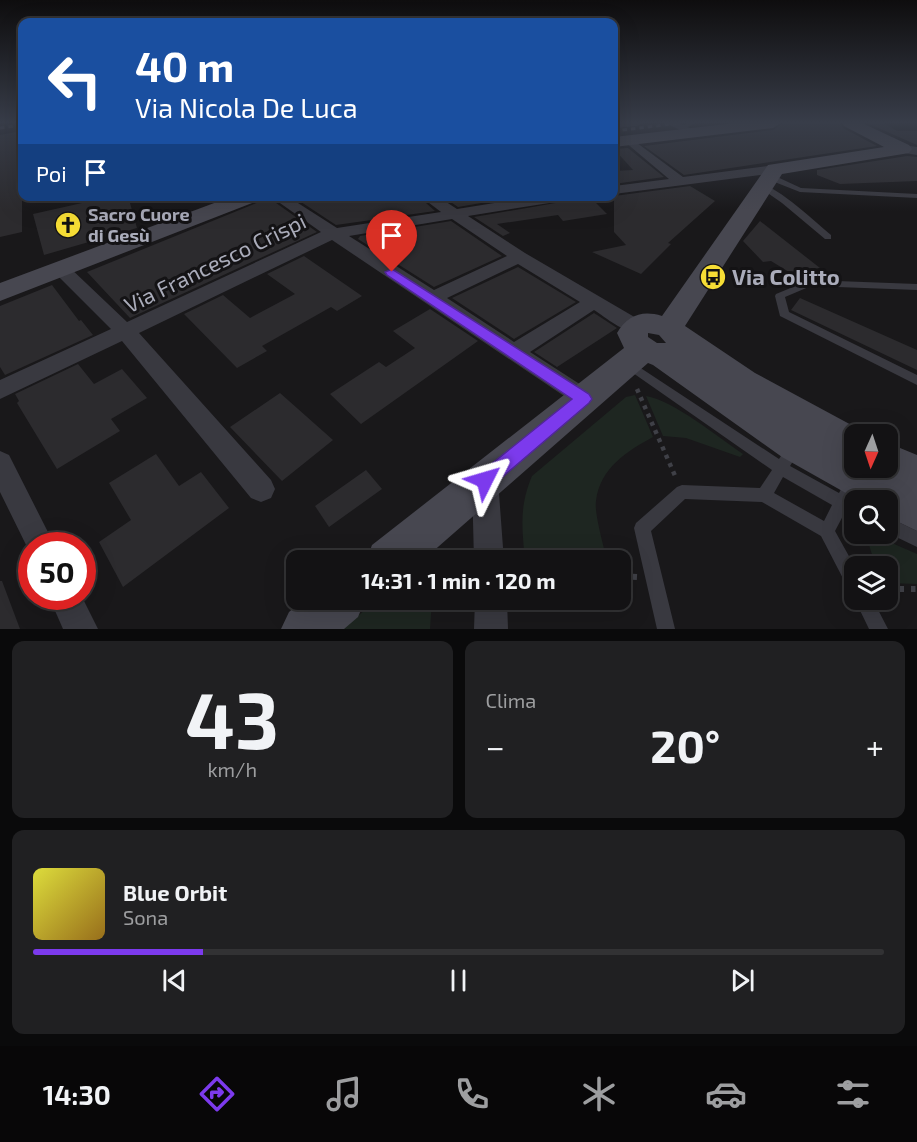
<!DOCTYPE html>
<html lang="it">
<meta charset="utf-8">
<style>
body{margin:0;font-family:"Exo 2",sans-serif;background:#202022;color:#f1f3f6;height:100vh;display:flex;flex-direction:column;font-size:22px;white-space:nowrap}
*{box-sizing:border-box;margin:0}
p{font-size:20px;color:#9d9ea0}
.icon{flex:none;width:33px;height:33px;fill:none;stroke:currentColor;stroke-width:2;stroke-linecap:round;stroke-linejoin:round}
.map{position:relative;height:629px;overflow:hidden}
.details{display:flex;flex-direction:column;gap:12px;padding:12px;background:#0a0a0b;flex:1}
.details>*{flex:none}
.top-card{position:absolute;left:18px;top:18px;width:600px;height:183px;border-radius:12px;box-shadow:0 6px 24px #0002,0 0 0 2px #323234;background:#1a4fa0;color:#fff;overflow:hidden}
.needle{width:39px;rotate:183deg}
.tools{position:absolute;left:844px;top:424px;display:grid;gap:12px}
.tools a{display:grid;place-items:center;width:54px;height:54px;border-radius:12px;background:#131214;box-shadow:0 6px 24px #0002,0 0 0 2px #323234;font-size:30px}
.speed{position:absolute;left:18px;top:532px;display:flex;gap:12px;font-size:30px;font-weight:700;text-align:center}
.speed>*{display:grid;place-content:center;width:78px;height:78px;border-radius:50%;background:#131214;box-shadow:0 6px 24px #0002,0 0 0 2px #323234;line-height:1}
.speed .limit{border:9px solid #d22;background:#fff;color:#111}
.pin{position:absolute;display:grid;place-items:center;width:51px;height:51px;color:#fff;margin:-62px -26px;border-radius:50% 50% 50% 0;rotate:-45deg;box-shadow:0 0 6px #0007}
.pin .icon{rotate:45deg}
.me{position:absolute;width:66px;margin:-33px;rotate:50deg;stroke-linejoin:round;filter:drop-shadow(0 0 4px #0008)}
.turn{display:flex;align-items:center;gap:21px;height:126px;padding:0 18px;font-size:27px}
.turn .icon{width:78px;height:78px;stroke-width:2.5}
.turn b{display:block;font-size:42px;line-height:51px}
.then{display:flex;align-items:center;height:57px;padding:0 18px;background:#0003;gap:12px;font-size:22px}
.big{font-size:45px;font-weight:700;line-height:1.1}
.details .tile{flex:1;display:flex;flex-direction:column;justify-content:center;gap:9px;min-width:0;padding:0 21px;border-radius:12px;background:#202022}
.details .dial{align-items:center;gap:0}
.dial b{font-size:78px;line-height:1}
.song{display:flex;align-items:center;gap:18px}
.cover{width:72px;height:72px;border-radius:9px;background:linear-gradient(135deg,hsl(60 70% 55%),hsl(40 70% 35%))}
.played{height:6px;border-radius:3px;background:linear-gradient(90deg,#7c3aed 20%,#323234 20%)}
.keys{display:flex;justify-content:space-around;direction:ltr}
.heat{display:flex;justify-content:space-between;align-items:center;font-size:33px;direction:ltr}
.details .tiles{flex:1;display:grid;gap:12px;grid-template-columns:1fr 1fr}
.tile:last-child{grid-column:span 2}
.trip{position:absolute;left:286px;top:550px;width:345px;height:60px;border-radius:12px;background:#131214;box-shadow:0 6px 24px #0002,0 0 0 2px #323234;font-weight:700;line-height:60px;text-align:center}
.tabs{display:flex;height:96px;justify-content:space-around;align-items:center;background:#080708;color:#9d9ea0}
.tabs .icon{width:42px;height:42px}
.tabs .selected{color:#7c3aed}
.tabs b{font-size:27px;color:#f1f3f6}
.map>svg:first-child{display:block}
</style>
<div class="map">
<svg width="917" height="629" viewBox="0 0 917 629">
<rect width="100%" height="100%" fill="#19181a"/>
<path fill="#1e2621" d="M635 395 653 437C627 451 600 468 596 501 594 513 604 547 607 561H525C522 528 519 507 532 476L626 397Z
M646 396C673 400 719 438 743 454L740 457 686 438 663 436Z
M876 536 917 554V584L888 583V567H876L869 545Z
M377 600H432L430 629H342Z"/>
<path fill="#2c2b2e" d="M783 123H840L843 128 877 146 684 175 644 146 773 130Z
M867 123H884L897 131H917V145Z
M22 131V232L0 237V135Z
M628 148 664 177 614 184V171L633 170 614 149Z
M907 156 917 157V181L840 184 817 175V170Z
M690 186 715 201 668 243 671 244 641 274 592 252 626 245 614 232V196Z
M91 196H128L137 228 44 255 33 214 91 201Z
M292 196H418L435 211 336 225Z
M442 196H521L458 207Z
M590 197 607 214 563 221 558 215 497 224 510 233 503 236 474 217Z
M269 198 317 232 130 318 87 272Z
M451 221 502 256 434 287 358 239 360 236Z
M760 221 820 268 789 272 771 261 763 262 743 241Z
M304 256 362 296 337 311 331 307 262 346 267 351 237 368 184 314 223 295 250 318 295 294 267 274Z
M518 267 576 302 514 339 452 298Z
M52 285 79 321 81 320 93 335 5 375 0 367V306Z
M800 298 917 350V370L791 310Z
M430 309 478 341 361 424 330 394 379 362 386 367 415 348 393 331Z
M594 313 617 328 557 367 534 352Z
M78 364 94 384 122 369 147 398 111 419 120 431 57 469 17 403 19 401 15 394Z
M280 393 333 440 282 481 230 427Z
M156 454 179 486 201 472 229 508 123 587 99 542 131 520 109 483Z
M366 470 382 489 329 527 315 506Z
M0 581H2L20 629H0Z"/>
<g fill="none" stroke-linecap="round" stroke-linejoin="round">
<path stroke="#3f4047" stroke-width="4.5" stroke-dasharray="4 5" stroke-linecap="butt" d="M637 389 676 478"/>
<path stroke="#3f4047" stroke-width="6" stroke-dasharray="4.5 7" stroke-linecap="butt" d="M621 576 637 577
M888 589H917"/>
<path fill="#393940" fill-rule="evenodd" d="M688 123H695L684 129 679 128Z
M767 175H773L801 188 917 194V198L800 192 767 179Z
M762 185C776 185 819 225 831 235V239H825L782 203 762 189Z
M810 280 917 284V290L811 286 785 297 789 312 917 375V385L780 316 775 296 776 294Z
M627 359 779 459C784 452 788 442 798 446L800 450 790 466 839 493 848 476 853 474 858 476 860 481 851 500 855 502V517L845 512 835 531 855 567V593L849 590 821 536 762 502 685 499 651 531 675 629H657L634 528 636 523 677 487 682 485 760 488 772 470 623 366 621 363 623 360ZM783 477 832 505 824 521 774 493Z
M888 517 917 531V547L888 533Z
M855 600H873L888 629H869Z"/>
<path fill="#393940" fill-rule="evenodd" d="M614 123H642L637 126 614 128Z
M666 123H679L698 132 696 134H688Z
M629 137 683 177 775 165 781 169 775 173 614 194V186L669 179 625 142V138Z
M903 145 917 147V155L899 152 897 149Z
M270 196H287L337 228 441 212 420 196H437L457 209 538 196H575L568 200 468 216 525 253 643 322 646 327 643 332C627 336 608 319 594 310L530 352 592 392 596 398 592 404 584 407 576 404 332 240 139 333 271 480 275 489 271 498 261 502 251 498 122 341 0 399V380L111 329 55 273 52 269 55 265H67L127 322 321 232ZM452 219 507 256 434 290 349 236ZM518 264 580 302 514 342 447 298Z
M0 451 9 455 55 546H32V557L0 492Z
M485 468 495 471 498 480 504 561H474L472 480 475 471Z
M49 597H82L98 629H63Z
M475 600H507L508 629H474Z"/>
<path fill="#474750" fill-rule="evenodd" d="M735 123H781L773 128 614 147V137Z
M842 123H862L909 145 912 149 909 153 903 154 782 174 685 326 755 373 868 434 855 435V468H888V443L917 455V531L888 517V501H860L782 457 653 365 648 363 422 561H366L372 545 624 348 617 333C628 315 642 310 662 316L768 165 884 147 844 126ZM648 333 659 335 666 343H657L648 337Z
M233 196H263L260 200 0 301V283Z
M303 600H365L358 617 344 629H281L289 612Z"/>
<path stroke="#4c4c55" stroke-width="3" stroke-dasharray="4.5 4" stroke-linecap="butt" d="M0 128 22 125
M614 131 680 123"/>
</g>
<linearGradient id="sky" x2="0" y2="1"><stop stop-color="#0e0d0e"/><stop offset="0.58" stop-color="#383d49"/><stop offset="1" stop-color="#383d49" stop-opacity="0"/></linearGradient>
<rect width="917" height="211" fill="url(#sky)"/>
<path fill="#7c3aed" stroke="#51269a" stroke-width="1.5" d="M392 269 589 394 592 399 589 403 492 486 485 489 479 486 476 480 479 474 572 399 387 275 385 272Z"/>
<defs>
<g id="church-disc" transform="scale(1.35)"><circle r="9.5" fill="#f6dd35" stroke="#141315"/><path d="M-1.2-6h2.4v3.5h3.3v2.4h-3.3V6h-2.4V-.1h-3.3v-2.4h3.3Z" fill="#111"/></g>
<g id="bus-disc" transform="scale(1.35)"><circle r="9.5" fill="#f6dd35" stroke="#141315"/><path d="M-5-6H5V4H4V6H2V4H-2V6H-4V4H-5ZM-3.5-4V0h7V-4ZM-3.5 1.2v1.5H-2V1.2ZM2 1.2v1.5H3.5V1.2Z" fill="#111"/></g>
</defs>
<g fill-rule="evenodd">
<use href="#church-disc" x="68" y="225"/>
<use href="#bus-disc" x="713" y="277"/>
</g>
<g text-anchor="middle" stroke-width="6" stroke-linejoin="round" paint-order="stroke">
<g font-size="18" font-weight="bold" fill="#aaacba" stroke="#141315" text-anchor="start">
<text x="88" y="221">Sacro Cuore<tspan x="88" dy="21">di Gesù</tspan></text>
</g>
<g font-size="22" fill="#aaacba" stroke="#141315">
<text transform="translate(215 263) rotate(-26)" y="8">Via Francesco Crispi</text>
</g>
<g font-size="22" font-weight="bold" fill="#aaacba" stroke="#141315" text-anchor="start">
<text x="732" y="285">Via Colitto</text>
</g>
</g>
</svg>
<div class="tools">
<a><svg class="needle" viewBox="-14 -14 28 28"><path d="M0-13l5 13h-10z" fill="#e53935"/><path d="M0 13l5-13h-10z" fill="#9d9ea0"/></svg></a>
<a><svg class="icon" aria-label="search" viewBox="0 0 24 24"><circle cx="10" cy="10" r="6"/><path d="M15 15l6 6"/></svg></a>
<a><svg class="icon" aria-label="layers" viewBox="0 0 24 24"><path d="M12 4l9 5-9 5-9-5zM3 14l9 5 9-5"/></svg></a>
</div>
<div class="speed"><div class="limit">50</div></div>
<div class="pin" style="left:392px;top:272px;background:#d93025"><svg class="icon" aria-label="arrive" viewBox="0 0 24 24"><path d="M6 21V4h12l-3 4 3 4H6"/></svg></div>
<svg class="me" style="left:485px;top:480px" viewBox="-20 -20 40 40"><path d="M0-17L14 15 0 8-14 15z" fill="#7c3aed" stroke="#fff" stroke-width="4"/></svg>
<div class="trip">14:31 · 1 min · 120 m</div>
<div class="top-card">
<div class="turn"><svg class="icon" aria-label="left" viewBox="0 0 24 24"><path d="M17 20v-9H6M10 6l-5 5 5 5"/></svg><div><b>40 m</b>Via Nicola De Luca</div></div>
<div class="then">Poi<svg class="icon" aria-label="arrive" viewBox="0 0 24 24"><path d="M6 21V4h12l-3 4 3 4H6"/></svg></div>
</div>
</div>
<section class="details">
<div class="tiles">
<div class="tile dial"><b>43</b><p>km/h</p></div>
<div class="tile"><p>Clima</p>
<div class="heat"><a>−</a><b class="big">20°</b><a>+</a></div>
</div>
<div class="tile">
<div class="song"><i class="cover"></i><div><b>Blue Orbit</b><p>Sona</p></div></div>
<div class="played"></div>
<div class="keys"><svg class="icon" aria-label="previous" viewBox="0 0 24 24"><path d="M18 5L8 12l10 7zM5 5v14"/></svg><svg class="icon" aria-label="pause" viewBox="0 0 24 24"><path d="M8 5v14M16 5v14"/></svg><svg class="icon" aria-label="next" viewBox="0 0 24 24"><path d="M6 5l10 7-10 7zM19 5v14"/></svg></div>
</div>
</div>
</section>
<nav class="tabs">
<b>14:30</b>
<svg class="icon selected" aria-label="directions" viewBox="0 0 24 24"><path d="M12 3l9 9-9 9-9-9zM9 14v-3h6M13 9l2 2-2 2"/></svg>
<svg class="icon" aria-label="music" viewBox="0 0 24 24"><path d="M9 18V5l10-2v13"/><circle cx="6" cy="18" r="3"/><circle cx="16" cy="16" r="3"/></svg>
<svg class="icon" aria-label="phone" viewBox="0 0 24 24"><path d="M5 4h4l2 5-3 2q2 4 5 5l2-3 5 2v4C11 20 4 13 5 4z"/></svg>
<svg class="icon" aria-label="climate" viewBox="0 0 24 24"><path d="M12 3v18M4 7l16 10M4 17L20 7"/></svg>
<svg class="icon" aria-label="car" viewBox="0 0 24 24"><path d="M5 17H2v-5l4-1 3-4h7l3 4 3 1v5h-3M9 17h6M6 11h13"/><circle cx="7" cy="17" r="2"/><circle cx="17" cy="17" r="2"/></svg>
<svg class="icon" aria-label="filters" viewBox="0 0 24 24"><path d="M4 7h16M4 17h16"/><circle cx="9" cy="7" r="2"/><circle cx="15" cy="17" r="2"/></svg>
</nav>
